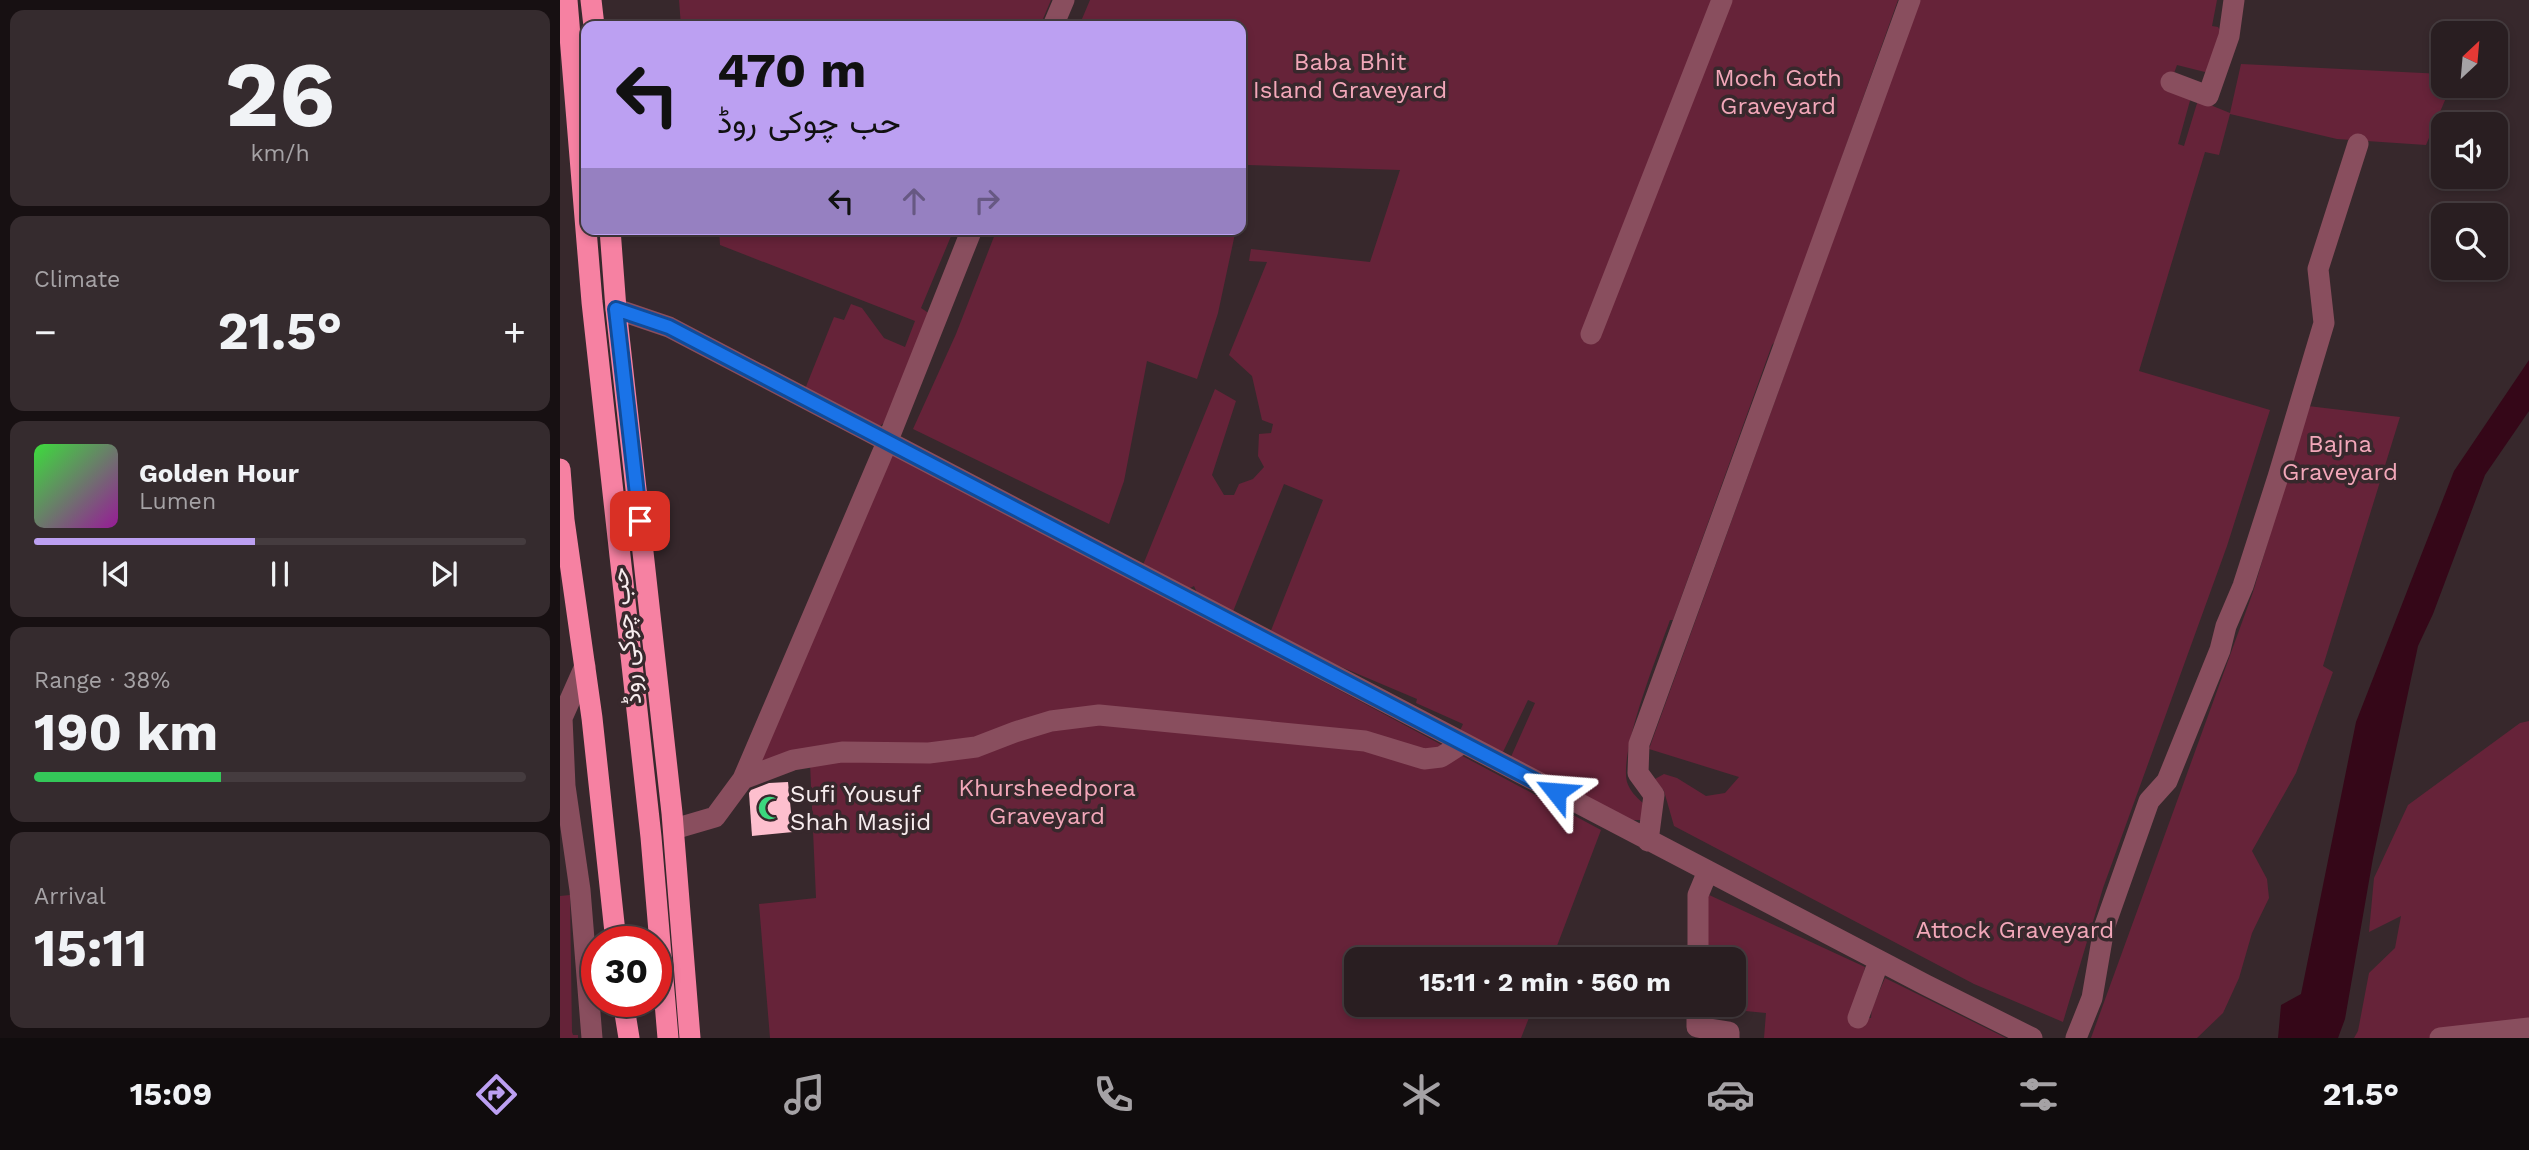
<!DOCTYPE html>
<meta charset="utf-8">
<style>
body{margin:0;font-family:"Work Sans",Vazirmatn,sans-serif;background:#352b2e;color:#f1f3f6;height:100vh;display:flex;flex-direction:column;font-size:26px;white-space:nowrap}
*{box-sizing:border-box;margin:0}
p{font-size:23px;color:#a5a2a5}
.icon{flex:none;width:38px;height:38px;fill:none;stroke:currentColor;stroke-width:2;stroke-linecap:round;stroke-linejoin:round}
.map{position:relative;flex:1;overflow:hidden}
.panel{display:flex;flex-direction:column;gap:10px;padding:10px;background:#171012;width:560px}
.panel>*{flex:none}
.top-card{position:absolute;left:21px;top:21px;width:665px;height:214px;border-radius:14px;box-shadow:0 4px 10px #0003,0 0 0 2px #453c3f;background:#bca0f2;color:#111;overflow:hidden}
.needle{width:46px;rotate:26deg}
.tools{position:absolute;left:1871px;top:21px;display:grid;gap:14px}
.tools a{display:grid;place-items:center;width:77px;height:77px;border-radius:14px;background:#291e21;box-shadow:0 4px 10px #0003,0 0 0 2px #453c3f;font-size:35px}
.speed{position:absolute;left:21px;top:926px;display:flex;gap:14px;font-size:35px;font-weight:700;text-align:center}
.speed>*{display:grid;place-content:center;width:91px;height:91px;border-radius:50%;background:#291e21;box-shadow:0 4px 10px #0003,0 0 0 2px #453c3f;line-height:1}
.speed .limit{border:10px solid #d22;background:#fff;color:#111}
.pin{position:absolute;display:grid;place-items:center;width:60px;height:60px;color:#fff;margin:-30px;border-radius:14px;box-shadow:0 4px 10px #0006}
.me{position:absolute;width:77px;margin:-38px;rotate:298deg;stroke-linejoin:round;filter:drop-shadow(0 0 5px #0008)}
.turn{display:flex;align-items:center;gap:24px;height:147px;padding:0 21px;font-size:32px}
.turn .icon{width:91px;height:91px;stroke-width:2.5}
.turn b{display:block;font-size:49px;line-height:60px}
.lanes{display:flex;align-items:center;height:66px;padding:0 21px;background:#0003;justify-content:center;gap:35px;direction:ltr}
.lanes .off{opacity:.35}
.big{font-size:52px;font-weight:700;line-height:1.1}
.panel .widget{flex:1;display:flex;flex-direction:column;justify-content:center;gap:10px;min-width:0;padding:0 24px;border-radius:14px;background:#352b2e}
.panel .dial{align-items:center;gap:0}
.dial b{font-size:91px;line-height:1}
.song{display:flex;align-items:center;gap:21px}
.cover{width:84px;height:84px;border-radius:10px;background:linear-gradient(135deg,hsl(120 70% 55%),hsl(300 70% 35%))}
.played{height:7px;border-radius:4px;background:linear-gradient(90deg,#bca0f2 45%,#453c3f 45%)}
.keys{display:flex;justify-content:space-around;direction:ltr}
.heat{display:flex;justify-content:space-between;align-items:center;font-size:38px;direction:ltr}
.charge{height:10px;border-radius:5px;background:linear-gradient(90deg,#34c759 38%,#453c3f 0)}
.trip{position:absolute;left:784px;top:947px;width:402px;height:70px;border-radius:14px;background:#291e21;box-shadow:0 4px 10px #0003,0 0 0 2px #453c3f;font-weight:700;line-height:70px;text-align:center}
.tabs{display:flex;height:112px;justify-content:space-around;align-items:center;background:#100c0d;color:#a5a2a5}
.tabs .icon{width:49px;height:49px}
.tabs .selected{color:#bca0f2}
.tabs b{font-size:32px;color:#f1f3f6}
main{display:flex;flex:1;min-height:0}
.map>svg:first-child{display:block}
</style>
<main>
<section class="panel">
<div class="widget dial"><b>26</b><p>km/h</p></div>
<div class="widget"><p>Climate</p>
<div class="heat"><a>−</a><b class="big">21.5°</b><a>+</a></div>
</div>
<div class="widget">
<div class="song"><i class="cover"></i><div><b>Golden Hour</b><p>Lumen</p></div></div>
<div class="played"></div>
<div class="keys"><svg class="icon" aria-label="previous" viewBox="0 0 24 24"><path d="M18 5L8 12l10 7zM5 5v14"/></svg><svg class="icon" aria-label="pause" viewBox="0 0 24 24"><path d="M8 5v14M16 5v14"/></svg><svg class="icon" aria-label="next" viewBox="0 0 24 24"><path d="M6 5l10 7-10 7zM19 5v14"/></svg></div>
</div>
<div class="widget"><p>Range · 38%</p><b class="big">190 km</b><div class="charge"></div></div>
<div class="widget"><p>Arrival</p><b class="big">15:11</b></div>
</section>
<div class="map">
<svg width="1969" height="1038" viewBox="0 0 1969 1038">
<rect width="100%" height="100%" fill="#37282c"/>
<path fill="#662339" d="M119 0H491L480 26H121Z
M530 0H1338L1217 339 1212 345 1113 620H1110C1098 654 1059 750 1067 782 1070 791 1076 797 1083 803L1081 820H1070L950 759 975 703 968 700 942 754 898 735 903 724 856 703 857 699 779 666 710 633 763 500 724 484 672 614 638 595 634 586 626 590 583 565 655 389 676 401 652 475 664 495H674L679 484 693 479 704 467 698 456 699 434 711 433 713 424 702 420 692 376 669 355 707 262 689 261 691 249 810 262 840 170 688 165 681 204V26H519Z
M1360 0H1657L1652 26 1658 27 1662 34 1654 67 1645 72 1617 65 1613 76 1631 97 1618 144 1624 146 1638 100 1670 113 1681 64 1883 74V86H1891L1866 145 1777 139 1670 114 1659 155 1645 152 1579 371 1710 410 1667 546 1543 888 1503 1022 1414 984 1114 826 1104 791 1095 779 1104 774 1117 778 1146 796 1165 793 1179 777 1089 749Z
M159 229H394L361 308 373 316 332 416 320 426 245 389 274 317 284 320 291 304 302 308 324 338 345 347 355 321 160 245Z
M437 229H676L658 313 637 379 587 361 564 481 549 524 353 429 396 334Z
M1748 406 1840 417 1763 666 1773 672 1736 773 1692 851 1707 879 1709 898 1692 933 1679 978 1663 1013 1637 1038H1531L1693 592Z
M328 449 1041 830 992 959H796V1004L974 1005 961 1038H210L199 904 256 898 250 763 200 765Z
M1969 721V1038H1794L1798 1031 1809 973 1835 948 1841 916 1809 932 1814 878 1848 805 1960 723Z
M1147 894 1305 967 1293 1018H1311L1312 1008 1325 978 1446 1038H1204L1206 1013 1144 1007V1005L1174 1004V959H1145Z
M10 895 12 1032 13 1035H18V1038H0V896Z"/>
<path fill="#350718" d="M1969 360V411L1925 475 1873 614 1858 646 1813 858 1785 1019 1778 1038H1718L1721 1005 1741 994 1796 722 1894 471Z"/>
<path fill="#fdbfce" d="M228 782 233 832 192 836 189 793 191 790 209 783Z"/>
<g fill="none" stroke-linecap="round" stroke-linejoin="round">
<path stroke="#894e5e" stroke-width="21" d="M493 26 504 0
M1611 82 1648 96 1669 36 1674 0
M56 309 109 327 1366 985 1472 1038
M1031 334 1162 0
M25 666 2 718 5 786 20 890 32 1038
M183 779 233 760 282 752 369 753 416 747 455 732 491 721 539 715 805 741 864 759 881 757 903 743
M114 829 155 817 183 779 328 440 412 229
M1088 841 1094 795 1078 773 1079 744 1350 0
M1138 959V895L1148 871
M1137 1004V1027L1169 1032V1038
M1298 1018 1319 961
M1516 1038 1532 998 1544 928 1589 801 1607 781 1660 650 1666 626 1683 586 1718 477 1764 323 1758 269 1798 144
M1880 1038 1969 1028"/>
<path stroke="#f681a2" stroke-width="21" d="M7 0 32 302 91 837 108 1038
M31 0 34 26
M50 229 56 309 112 813 130 1038
M0 469 4 520 32 718 56 942
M63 1001 69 1038"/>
</g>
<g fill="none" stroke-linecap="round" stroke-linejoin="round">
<g stroke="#114b97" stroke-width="18">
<path id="route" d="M80 521 56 309 109 327 996 792"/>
</g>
<use href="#route" stroke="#1a73e8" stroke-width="12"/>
</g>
<defs>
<g id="mosque-bare" transform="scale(1.89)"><path d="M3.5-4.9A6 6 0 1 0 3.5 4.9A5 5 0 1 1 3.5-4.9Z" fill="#3bd77e" stroke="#37282c" stroke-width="2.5" paint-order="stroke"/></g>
</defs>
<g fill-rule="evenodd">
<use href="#mosque-bare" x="210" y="808"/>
</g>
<g text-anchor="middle" stroke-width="7" stroke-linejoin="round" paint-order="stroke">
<g font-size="24" fill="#f2a7b9" stroke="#37282c">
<text x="790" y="70">Baba Bhit<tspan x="790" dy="28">Island Graveyard</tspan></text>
<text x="1218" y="86">Moch Goth<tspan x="1218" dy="28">Graveyard</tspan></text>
<text x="1780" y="452">Bajna<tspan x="1780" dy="28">Graveyard</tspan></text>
<text x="487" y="796">Khursheedpora<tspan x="487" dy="28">Graveyard</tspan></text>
<text x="1455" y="938">Attock Graveyard</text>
</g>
<g font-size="24" fill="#f7ecee" stroke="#37282c">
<text transform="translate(66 636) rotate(-96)" y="8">حب چوکی روڈ</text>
</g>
<g font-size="24" fill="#f7ecee" stroke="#37282c" text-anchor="start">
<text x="230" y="802">Sufi Yousuf<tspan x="230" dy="28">Shah Masjid</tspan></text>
</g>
</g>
</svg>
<div class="tools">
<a><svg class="needle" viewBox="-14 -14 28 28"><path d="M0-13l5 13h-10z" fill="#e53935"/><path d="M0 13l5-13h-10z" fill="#a5a2a5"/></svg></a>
<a><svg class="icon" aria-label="sound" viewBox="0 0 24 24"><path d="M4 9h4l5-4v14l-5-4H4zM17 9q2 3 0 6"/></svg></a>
<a><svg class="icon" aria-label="search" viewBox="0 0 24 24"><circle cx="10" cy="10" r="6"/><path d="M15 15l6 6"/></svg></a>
</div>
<div class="speed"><div class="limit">30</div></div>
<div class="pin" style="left:80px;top:521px;background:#d93025"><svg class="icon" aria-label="arrive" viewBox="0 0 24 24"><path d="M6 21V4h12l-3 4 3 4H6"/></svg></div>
<svg class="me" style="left:996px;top:792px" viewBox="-20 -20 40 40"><path d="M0-17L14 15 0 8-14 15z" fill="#1a73e8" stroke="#fff" stroke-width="4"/></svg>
<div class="trip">15:11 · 2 min · 560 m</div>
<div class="top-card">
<div class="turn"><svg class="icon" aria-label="left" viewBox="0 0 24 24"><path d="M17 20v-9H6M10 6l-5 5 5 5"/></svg><div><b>470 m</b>حب چوکی روڈ</div></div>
<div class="lanes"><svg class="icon" aria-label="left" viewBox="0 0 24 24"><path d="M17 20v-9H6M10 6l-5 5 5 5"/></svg><svg class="icon off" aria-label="ahead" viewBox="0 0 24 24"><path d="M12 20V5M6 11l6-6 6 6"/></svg><svg class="icon off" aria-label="right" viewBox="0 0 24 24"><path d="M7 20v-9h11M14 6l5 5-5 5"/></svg></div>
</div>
</div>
</main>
<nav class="tabs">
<b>15:09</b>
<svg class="icon selected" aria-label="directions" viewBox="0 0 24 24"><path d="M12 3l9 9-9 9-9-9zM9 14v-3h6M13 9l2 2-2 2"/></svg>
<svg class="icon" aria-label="music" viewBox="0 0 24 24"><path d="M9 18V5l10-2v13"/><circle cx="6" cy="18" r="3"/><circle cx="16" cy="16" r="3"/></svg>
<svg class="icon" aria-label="phone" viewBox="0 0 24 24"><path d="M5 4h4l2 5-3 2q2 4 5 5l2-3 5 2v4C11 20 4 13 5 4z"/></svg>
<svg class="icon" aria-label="climate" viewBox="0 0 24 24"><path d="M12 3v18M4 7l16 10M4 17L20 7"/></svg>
<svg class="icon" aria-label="car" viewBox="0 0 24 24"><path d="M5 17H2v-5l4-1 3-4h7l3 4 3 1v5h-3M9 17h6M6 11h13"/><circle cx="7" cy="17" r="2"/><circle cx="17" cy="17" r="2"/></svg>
<svg class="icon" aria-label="filters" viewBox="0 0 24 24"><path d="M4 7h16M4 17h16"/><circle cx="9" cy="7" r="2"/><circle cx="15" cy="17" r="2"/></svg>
<b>21.5°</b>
</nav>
